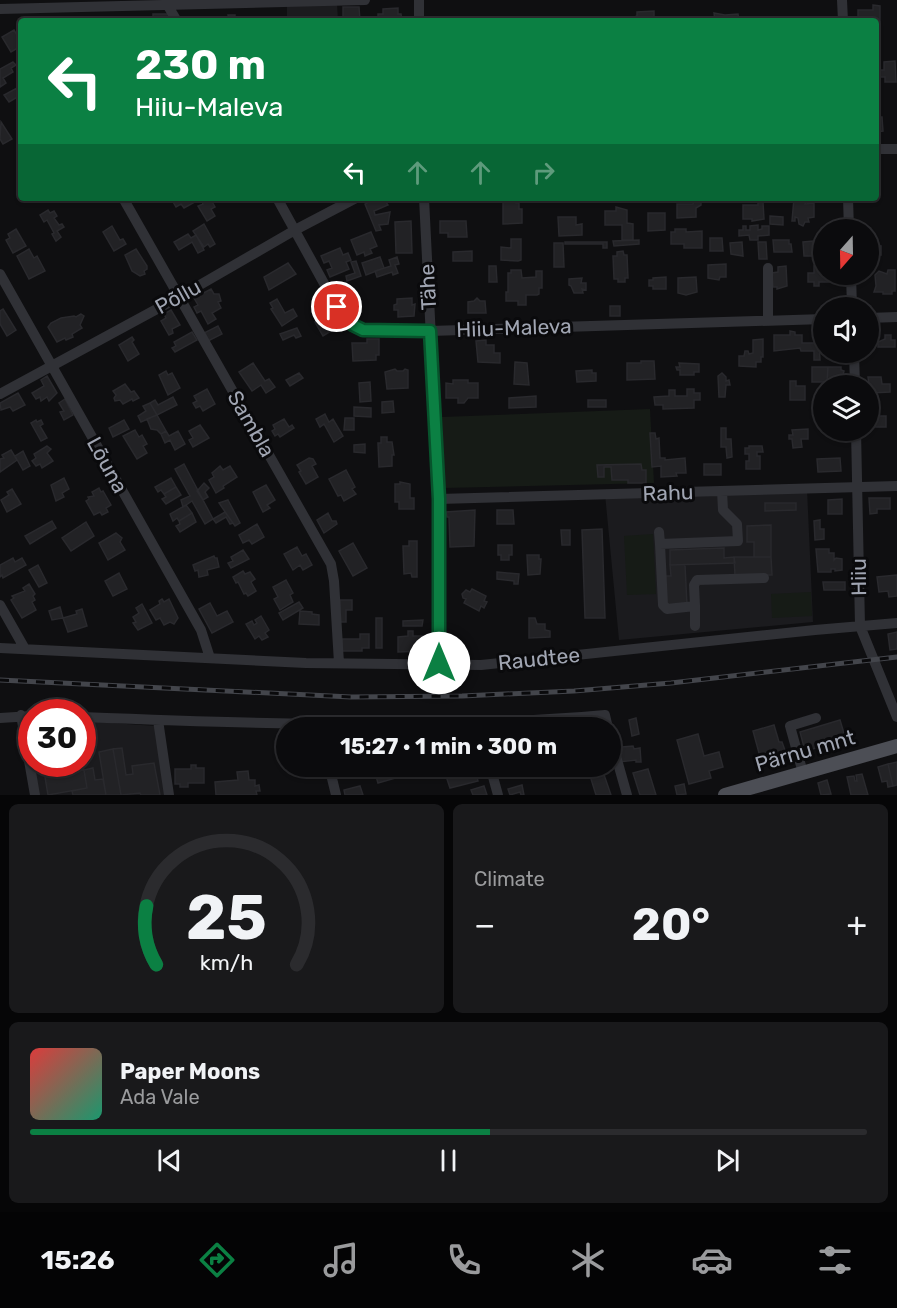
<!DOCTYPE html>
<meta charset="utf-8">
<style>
body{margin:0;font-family:Rubik,sans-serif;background:#19191b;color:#f1f3f6;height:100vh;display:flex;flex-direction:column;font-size:22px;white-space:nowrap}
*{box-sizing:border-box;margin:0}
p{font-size:20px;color:#9a9b9d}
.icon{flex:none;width:33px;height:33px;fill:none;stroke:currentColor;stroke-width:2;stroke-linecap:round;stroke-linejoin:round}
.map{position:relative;height:795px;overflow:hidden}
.drawer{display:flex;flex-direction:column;gap:9px;padding:9px;background:#060607;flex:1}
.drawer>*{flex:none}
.top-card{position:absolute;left:18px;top:18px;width:861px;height:183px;border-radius:6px;box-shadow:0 2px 4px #0004,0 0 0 2px #2b2b2e;background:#0b8043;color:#fff;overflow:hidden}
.needle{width:39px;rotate:200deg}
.buttons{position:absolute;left:813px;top:219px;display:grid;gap:12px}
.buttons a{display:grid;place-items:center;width:66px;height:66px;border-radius:50%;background:#0b0b0d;box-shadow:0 2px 4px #0004,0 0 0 2px #2b2b2e;font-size:30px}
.speed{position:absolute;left:18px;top:699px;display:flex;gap:12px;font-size:30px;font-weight:700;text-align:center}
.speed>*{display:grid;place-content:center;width:78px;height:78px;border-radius:50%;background:#0b0b0d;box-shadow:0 2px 4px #0004,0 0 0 2px #2b2b2e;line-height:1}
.speed .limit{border:9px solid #d22;background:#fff;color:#111}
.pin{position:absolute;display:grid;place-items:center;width:51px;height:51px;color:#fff;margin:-26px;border:3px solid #fff;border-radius:50%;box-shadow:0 2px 6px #0007}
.me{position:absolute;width:66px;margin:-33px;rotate:0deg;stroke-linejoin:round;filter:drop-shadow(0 0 4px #0008)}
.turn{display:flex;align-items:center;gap:21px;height:126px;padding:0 18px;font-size:27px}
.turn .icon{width:78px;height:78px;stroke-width:2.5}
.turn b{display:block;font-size:42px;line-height:51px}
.lanes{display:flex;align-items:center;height:57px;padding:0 18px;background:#0003;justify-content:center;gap:30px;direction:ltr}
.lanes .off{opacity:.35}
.big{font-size:45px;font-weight:700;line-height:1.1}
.drawer .widget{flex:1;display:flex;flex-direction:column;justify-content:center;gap:9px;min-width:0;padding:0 21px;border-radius:9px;background:#19191b}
.drawer .dial{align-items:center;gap:0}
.dial svg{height:156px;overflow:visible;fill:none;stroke:#2b2b2e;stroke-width:7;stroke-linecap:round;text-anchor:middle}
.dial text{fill:#f1f3f6;stroke:none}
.song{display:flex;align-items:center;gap:18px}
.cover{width:72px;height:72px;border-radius:9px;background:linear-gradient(135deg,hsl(0 70% 55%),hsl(160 70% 35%))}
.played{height:6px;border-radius:3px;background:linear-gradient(90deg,#0b8043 55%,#2b2b2e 55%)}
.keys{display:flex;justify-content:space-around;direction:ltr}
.heat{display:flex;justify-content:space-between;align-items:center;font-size:33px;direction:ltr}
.drawer .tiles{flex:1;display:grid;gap:9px;grid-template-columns:1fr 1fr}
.widget:last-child{grid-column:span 2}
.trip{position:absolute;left:276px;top:717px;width:345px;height:60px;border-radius:30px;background:#0b0b0d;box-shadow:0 2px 4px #0004,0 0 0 2px #2b2b2e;font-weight:700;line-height:60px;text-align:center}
.tabs{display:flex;height:96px;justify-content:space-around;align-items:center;background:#040405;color:#9a9b9d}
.tabs .icon{width:42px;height:42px}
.tabs .selected{color:#0b8043}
.tabs b{font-size:27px;color:#f1f3f6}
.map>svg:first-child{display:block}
</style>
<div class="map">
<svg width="897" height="795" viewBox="0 0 897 795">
<rect width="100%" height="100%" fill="#0f0f11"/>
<path fill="#1b1b1e" d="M337 3 338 21H287V5Z
M807 489 813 622 619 640 605 494Z
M83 721 156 726 167 795H39L34 764H82Z"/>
<path fill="#161b16" d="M650 409 654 483 444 488 442 417Z
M653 534 656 594 627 595 624 536Z
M811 592 812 616 772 618 771 594Z"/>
<path fill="#222225" stroke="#29292d" stroke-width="1.5" d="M873 5 880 6V25H876V21H858V10H873Z
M343 7H359L360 21H343Z
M398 8V14H401L402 21H378V14H383V9Z
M654 11V21H634V17L637 16V12Z
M714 13 725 15 738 14 739 21H715Z
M153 14H169L172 21H153Z
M228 15H235V18H251V21H229Z
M14 30 21 42V46L11 52 2 37Z
M895 61 896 82H885V77H880V70H884V62Z
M13 62 16 65 11 68 13 72 3 78 6 83 0 87V69Z
M17 88 21 95 9 102 4 95Z
M876 117H882L883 131 876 132Z
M1 122 12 139 3 144 0 139Z
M175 198H193L195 202 184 208 181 204 176 207 172 200Z
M207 198 209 202 211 200 215 207 211 209 215 216 207 221 198 206 203 204 201 200Z
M376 198H383L388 205 374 211 375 215 390 212 388 224 379 225 381 230 376 231 365 204Z
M506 198H516V203H519V209H522V223L503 224V199Z
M794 198H805V204L814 203V217L808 218 809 222H805L803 226 799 224 798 218 795 217V221H792Z
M695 199 701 201V205L696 208V217L677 218V204H693Z
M758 201 763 202 764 219 752 221V219H743V205H758Z
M616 207 627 210V223L633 224V240H622V225H605V211H616Z
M48 210 50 213 54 211 57 216 54 218 59 225 62 224 64 227 57 231 61 237 56 241 52 234 54 233 47 220 44 222 40 215Z
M648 213H665V230L648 231Z
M770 216 783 217V225L770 224Z
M558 217H576V225L582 224V235L559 236Z
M411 221 412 253H396L395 222Z
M440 221H466L467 237H448V233H440Z
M204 224 215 244 210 247 208 244 204 247 193 231Z
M758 225V230L762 229V226H769V235L758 236V240H750L749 235 739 236V230H743V226H746V230H750V226Z
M112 226 120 240 123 239 126 244 114 251 103 232Z
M16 229 26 246 13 253 6 240 10 238 8 234Z
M675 229H686V232L702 231V248H684V244H671V232H675Z
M371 232 377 246 370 249 372 253 365 256 364 252 357 255 351 240Z
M188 234 191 238 196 235 204 250 198 253 192 242 179 250 174 242Z
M710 238H722L723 251H710Z
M511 239H521V260L518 261 501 260V247L511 248Z
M639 240V244L614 246 613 241Z
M773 240H789V244H791L792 252H774Z
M813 241V256H804L803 242Z
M565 242H607V248H603V244H565Z
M742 242 743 256 731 254 730 243Z
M758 242H766L767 259H759Z
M554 243H563L564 267H554Z
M868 245 881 246V255H868Z
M340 248 343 255 348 253 351 260 346 262 349 269 330 277 327 270 332 268 329 261 324 263 321 256Z
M29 249 34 258 37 256 45 271 29 279 17 256Z
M136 249 147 266V269L144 271 145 274 140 276 132 271 125 255Z
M472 251V261H453V252Z
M623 251 624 255H627L628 278H625V282H618V279H614L613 256H617V252Z
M380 257 384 268 366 275 362 263Z
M397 257 399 264 395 265 398 273 393 275 392 272 377 277 375 271 391 266 389 260Z
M356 261 361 276 347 281 346 276 355 273 351 262Z
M288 263 296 274 269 290 264 277Z
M726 264V277H720L719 280 708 278V265Z
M489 266H496L497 282H489Z
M786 266 787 286 777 289V287H773L772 273 778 272V267Z
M814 266H823V273L829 274V282H819V286H814V282H808V273H814Z
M511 270H521L522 278 536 277V271H542V288H539V294L537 295H526V305H518V301H506V292H508V273H511Z
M888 270H895V291H892V294H883V292H874L876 286 875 275 879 271 887 274Z
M666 277V289H653V286H649V280H653V278Z
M696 277 697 292 686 295 678 293V278Z
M582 278 581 283H586V290L582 289 583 293H574L571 286 569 285V279Z
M211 289 214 294H219L221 301 218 302 221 308 212 313 216 319 208 324 201 311 197 313 194 307 198 305 194 298Z
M412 298V305L415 304 414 316 398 317V310H394V305L397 304V299Z
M477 298 480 301H485L486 313H468V302L474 301Z
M277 299 285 313 293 309 297 316 282 326 271 309 273 308 270 303Z
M610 306H620V316H610Z
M3 309 16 330 7 336 0 324V311Z
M171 310 180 325 172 329 173 333 169 335 161 321 166 318 164 314Z
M81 314 84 316 80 325 82 328 72 334 73 337 66 340 65 338 57 342 48 327 51 323 61 318 74 316 76 317Z
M327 315 336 328 323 336 315 322Z
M218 326 222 334 208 341 204 333Z
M297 328 301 336 296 338 294 335 283 340 280 334Z
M790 331 795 332V335H802V343H819L820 360H814V351H801L800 348 774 351V335H790Z
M192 332 197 340 175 352 172 348 176 346 174 342Z
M885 335H891V340H895V347H878V342L885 339Z
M132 337 134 340 132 342 139 354 128 361 119 345Z
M367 339H379V355H376V360L353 361 352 343H367Z
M763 339V357H761V362H756V367L739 366V356H744L745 351H748L749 354 753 353V340Z
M486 340V345H494V353H500V363L478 362 476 341Z
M641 361H654L655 379 627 380V363H641Z
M515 362 527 363 529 385 514 384Z
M253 363 265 381 269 379 275 387 266 393 261 385 252 391 239 372Z
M679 363 699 364V372H694V375H680V370H677L676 367H680Z
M812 367H828L827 382H812Z
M828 367H841V370L844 371 841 382H827Z
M395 369 397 371H403L405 369 408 370V388L387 389 385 372Z
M592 370V373H596V381L577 382 576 371Z
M166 371 168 375 172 373 180 388 168 395 159 375Z
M299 373 303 378 290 386 286 380Z
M722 373 726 377V381L729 380 730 385H726L725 397H719L718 376Z
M47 376 57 393 49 401 47 397 41 401 40 397 36 399 32 393 44 386 41 380Z
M868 377H881L882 384H890V392L871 393V391H868V386H866L869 384Z
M453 380H468V383H478V398H468L464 403H458V398H446V383L453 384Z
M790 381H796V386H805V400H790Z
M370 382 371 401 360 402 359 383Z
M125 384 131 392 134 391 139 398 133 401 132 399 123 404 120 400 115 401 114 398 116 395 113 391Z
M207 389 215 404 203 411 200 406 196 408 193 403 197 401 194 396Z
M687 389H694V393H700V400H694V408L663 409V405H655L654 397 669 396V390H675V396H687Z
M18 393 25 405 13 411 10 407 1 410 0 403Z
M536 396V407L509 408V398Z
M173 397 177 405 157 415 150 403 155 400 158 405Z
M65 399 73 415 64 420 60 412 64 411 59 403Z
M588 400H606V407H588Z
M393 401 394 412 382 413V402Z
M150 403 157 415 141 422 138 416 146 411 143 406Z
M354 407 371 408V417L354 416Z
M325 414 329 422 333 419 343 436 334 442 324 424 320 427 316 419Z
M157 415 166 431 161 434 157 430 151 429 147 419Z
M873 416H886V427H873L871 424Z
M345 418H354V430H344Z
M284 419 289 427 292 425 294 428 280 437 278 434 275 436 272 431 275 429 273 425Z
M36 420 37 422 41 420 43 424 40 426 47 438 41 441 31 423Z
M124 420 129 429 113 437 109 428Z
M200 425 209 438 193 447 189 440 193 438 189 431Z
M721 428H726V439H731L732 457 727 458 726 447H721Z
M808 429V439H801L802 447 793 448 792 439H789V435H793L792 430Z
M135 430 139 437 142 435 147 444 143 446 147 453 137 459 123 436Z
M166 431 169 436 178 431 185 444 175 450 170 440 165 443 161 434Z
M650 433H655L656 439 659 438 660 458H665V460L685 458 686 473H676L677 476 661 477V466L652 467Z
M381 437H387V442H392L394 455H392V466L379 467 378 443H381Z
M365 444V453L354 452V445Z
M47 446 51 449 47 453 53 461 42 468 40 464 36 466 32 461 36 458 34 454Z
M749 446H762L763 452H757V456H760V469H746V461H749V454H745V448H749Z
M11 450 17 460 0 472V459L4 458 2 455Z
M23 451 30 466 23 470 15 456Z
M309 458 313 459 316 464 312 466 318 477 306 484 299 472 301 471 297 465Z
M840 458 841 471 818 472 817 459Z
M184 464 213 519 205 524 192 501 183 507 181 500 190 496 175 469Z
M641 464 642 470H646V483H628V480H612L611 467H604V477H598L597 465Z
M704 464H721V475H704Z
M220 466 223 470 230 466 237 477 223 486 224 488 216 493 209 480 214 477 212 473Z
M346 470 355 487 352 489 356 494 344 501 341 495 338 496 329 479Z
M64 478 69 489 62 493 64 497 56 501 51 485Z
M171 478 176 487 164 494 161 490 158 492 155 487Z
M400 482 410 484V498H414V509H399V502H395V484H400Z
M204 483 209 488 205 492 208 497 203 500 197 491Z
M266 485 275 500 267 505 270 508 263 512 253 492Z
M176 487 181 495 166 504 162 499 166 497 164 494Z
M99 488 101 492 103 491 111 505 106 508 108 512 102 515 100 512 94 515 86 501 89 499 88 497 94 496 92 492Z
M12 489 21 504 7 512 1 500 9 495 7 492Z
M869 498H890V509H877V513L870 514Z
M842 499V514H828V500Z
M228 500 240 523 235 526 219 503Z
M765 503H796V510L765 511Z
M186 505 192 513 179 521 177 518 173 521 170 514Z
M475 510 474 546 450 547 449 517H447L446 512Z
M497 510H513L514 524H497Z
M225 512 233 523 230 524 226 517 216 523 213 519Z
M192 513 196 522 180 532 176 526 180 524 179 521Z
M328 513 332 521H336L337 524 324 533 317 520Z
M820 520V529H824V539L815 540 814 521Z
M52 521 56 528 30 544 25 536Z
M86 522 94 536 71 551 62 538Z
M257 524 264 537 252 544 249 540 243 543 239 535Z
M771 525V557H754V542H747V526Z
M602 529 605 618H585L582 530Z
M561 530H570V545H562Z
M116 533 122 538 120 542 125 550 108 560 99 543Z
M409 541H417V577H412L411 573 404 574 403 546H409Z
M353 543 367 568 353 576 339 551Z
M498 545H512V555H509V560H501V555H498Z
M297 547 302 556 306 554 312 565 303 570 300 565 293 570 284 554Z
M724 548V558L734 557 735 563 670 565V550Z
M816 549H829V553H834V560L836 558 842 559V570L835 571V569H831V572H818Z
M243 550 249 559 231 568 228 563 233 561 231 557Z
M527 555H539V559H541L540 574 528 575Z
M214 556 215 558H217L219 567 207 570 208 575 199 577 198 570 195 571 193 565Z
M734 557H771L772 575H735Z
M13 558 15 562 22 558 26 565 3 578 2 575 0 577V565Z
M38 565 47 583 39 587 29 570Z
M670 565H685L687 605 666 606 665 576H671Z
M243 571 245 574 250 572 255 579 251 582 256 591 248 596 246 593 244 594 238 582 236 583 233 577Z
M497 572 519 574 518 584H514V581L497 579Z
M119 573 127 589 113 596 105 581Z
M897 575V596L889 597 888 591 879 592 877 577Z
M286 580 293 593 290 595 293 602 280 610 274 599 278 597 273 587Z
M823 582H845V590H824Z
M29 584 35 594 33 596 35 600 32 602 36 610 22 618 11 600 14 598 12 596 25 591 23 588Z
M472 589 486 596 484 601 487 602 484 608 481 606 479 611 464 603 466 599 463 598 462 594 466 590 470 592Z
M162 599 164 602 169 599 178 618 174 624 170 622 164 625 160 618 156 620 150 610 160 604 159 601Z
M340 600H352V610H346V622H340Z
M299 602 303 608 283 620 279 613Z
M210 603 217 616 227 611 233 622 212 633 199 609Z
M142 604 152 623 138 630 133 623 136 622 133 617 139 613 136 608Z
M60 607 63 618 52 620 49 611Z
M82 609 87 626 68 632 63 618 77 614 76 611Z
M300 611 312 612V614L319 615V625L299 624Z
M261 616 269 630 265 633 268 637 262 640 259 636 255 639 246 624 252 621 254 625 257 623 255 620Z
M376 618H382V648H376Z
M529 618H535L537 624H545V630L550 631V637L529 638Z
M423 620 422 626H403V621Z
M408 631H413V636H424V651L398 652V637L408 636Z
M897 632V649L890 650 888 634Z
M360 634H369V648H362V651H342V639H360Z
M636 718 639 734 632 736 629 720Z
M840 720 846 740 805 751 800 732Z
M774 725 779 742H782L787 756 762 764 753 731Z
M698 734 704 756 719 752 723 767 709 771 711 778 689 784 677 740Z
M633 746 634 749 640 748 641 762H636V760L619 762 617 751 622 750V747Z
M122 748 126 775 133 774 132 766 154 763 160 795H141L140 793 121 795 113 749Z
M113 749 121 795H106L99 752Z
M897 762V785L893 786 888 764Z
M82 763 84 770 45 777 42 764Z
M888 764 893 786 888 787 887 781 882 782 878 767Z
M191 765H196V768H204V783H188V787H180V784H175V769H191Z
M373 766H396L399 777 378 783Z
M421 766H441V776L427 773V776H421Z
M457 766H474L478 781 450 788 445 773 454 771 455 775 459 773Z
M505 766H527V767H524L525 772 517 774 516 769 506 772Z
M587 766H601L611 795H596Z
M93 768 95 780 103 779 106 795H73L72 791 87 788 84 770Z
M648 769 656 795H640L633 773Z
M84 770 87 788 48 795 45 777Z
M248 771 249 780H255V786L259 785 260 791H256L257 795H216L215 782 238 780 237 772Z
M862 774 868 795H851L847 777 854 776 855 781H857L856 775Z
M827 780 831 794 821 795 818 783Z
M684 784 686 794 677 795 675 786Z
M522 785 524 795H521L520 792 510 795 508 789Z
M360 786 363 795H345L344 790Z
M484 786 487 795H473L471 790Z"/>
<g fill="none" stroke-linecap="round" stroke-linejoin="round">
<path stroke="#303136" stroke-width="10" d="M419 0V21
M842 0 843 21
M168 6 177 21
M0 9 365 0
M876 149H897
M123 198 331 564 334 581 339 663
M277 198 337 307 353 325 363 330 430 331 824 319
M424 198 439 499V663
M848 198 849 230
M0 274 201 630 210 658
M851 274 852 308
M868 318 897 317
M768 320V268
M854 352 855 386
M0 394 179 297 295 230 356 198
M856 430 860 626 897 717
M439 499 897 486
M659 532 660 544 738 541 737 524 723 510 722 491
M660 544 663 605 667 609 695 606 694 585 697 580 764 578
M0 605 25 649
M695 606V626
M0 648 306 663 481 665 815 630 897 623
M21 715 35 795
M82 717C257 724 431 730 605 715L608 728
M0 718 32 716
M158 720 169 795
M610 735 627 795
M329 766 336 795
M490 766 498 795
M803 773 790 726 816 718"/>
<path stroke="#4c4e55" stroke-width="14" d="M725 795 897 746"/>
<g stroke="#43454b" stroke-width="5">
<path id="rail" d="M0 680 351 697 462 696 574 691 671 683 897 657"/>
</g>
<use href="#rail" stroke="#0a0a0c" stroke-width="3" stroke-dasharray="9" stroke-linecap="butt"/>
</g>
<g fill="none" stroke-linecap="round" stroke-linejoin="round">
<g stroke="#07532c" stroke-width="15">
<path id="route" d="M337 307 353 325 363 330 430 331 439 499V663"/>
</g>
<use href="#route" stroke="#0b8043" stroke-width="10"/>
</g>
<g text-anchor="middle" stroke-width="6" stroke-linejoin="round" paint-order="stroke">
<g font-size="21" fill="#a0a5b2" stroke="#0a0a0c">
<text transform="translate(428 287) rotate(-93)" y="7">Tähe</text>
<text transform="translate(178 297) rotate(-29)" y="7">Põllu</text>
<text transform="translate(514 328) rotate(-2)" y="7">Hiiu-Maleva</text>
<text transform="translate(251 424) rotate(60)" y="7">Sambla</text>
<text transform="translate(107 465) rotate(61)" y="7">Lõuna</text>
<text transform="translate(668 493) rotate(-2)" y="7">Rahu</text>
<text transform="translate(859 577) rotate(-91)" y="7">Hiiu</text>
<text transform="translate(539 659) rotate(-6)" y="7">Raudtee</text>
<text transform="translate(805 751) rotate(-16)" y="7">Pärnu mnt</text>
</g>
</g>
</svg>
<div class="buttons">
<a><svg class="needle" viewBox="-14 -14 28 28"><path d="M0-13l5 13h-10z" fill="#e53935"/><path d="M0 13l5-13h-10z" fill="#9a9b9d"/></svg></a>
<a><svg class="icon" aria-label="sound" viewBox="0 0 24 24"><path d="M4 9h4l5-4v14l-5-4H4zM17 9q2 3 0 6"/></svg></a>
<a><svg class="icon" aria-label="layers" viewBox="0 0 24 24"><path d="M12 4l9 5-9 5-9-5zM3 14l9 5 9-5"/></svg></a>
</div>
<div class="speed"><div class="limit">30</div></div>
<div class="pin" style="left:337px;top:307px;background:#d93025"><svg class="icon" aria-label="arrive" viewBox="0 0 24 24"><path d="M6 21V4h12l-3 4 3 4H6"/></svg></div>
<svg class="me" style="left:439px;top:663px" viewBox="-20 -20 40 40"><circle r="19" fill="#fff"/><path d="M0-13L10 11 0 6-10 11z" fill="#0b8043"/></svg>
<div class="trip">15:27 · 1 min · 300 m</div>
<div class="top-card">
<div class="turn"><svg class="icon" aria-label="left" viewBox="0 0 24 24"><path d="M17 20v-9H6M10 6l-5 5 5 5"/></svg><div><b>230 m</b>Hiiu-Maleva</div></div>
<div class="lanes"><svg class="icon" aria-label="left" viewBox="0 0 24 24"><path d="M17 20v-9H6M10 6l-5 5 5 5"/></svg><svg class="icon off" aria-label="ahead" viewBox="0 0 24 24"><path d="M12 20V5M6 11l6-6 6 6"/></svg><svg class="icon off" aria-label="ahead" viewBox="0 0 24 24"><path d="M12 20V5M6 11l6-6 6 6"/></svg><svg class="icon off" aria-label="right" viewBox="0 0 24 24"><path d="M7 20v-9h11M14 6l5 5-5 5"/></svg></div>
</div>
</div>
<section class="drawer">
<div class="tiles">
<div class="widget dial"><svg viewBox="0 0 100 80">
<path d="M14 69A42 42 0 1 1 86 69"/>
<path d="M14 69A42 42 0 0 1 9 39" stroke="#0b8043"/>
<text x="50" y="56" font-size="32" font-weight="700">25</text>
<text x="50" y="72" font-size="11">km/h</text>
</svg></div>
<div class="widget"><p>Climate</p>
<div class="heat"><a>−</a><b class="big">20°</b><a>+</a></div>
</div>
<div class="widget">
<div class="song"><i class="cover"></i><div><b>Paper Moons</b><p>Ada Vale</p></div></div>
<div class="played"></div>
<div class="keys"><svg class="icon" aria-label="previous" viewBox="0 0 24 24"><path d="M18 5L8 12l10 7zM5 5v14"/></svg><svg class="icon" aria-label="pause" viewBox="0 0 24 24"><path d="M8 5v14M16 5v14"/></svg><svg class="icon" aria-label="next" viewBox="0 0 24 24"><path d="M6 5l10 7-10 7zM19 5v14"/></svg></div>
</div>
</div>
</section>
<nav class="tabs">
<b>15:26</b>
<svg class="icon selected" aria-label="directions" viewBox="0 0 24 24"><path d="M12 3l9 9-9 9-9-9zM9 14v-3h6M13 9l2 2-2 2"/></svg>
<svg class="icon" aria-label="music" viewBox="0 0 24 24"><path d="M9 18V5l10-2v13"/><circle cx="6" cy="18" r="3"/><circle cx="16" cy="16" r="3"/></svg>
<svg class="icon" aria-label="phone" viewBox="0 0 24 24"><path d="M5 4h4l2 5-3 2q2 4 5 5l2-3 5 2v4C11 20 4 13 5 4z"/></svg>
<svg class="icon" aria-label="climate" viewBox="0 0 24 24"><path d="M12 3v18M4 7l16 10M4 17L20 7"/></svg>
<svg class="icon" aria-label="car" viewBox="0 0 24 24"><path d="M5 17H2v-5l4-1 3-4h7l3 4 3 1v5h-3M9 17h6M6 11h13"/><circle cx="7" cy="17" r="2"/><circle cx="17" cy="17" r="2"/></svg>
<svg class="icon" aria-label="filters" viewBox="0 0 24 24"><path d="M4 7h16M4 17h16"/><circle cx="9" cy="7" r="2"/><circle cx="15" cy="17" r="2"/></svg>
</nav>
